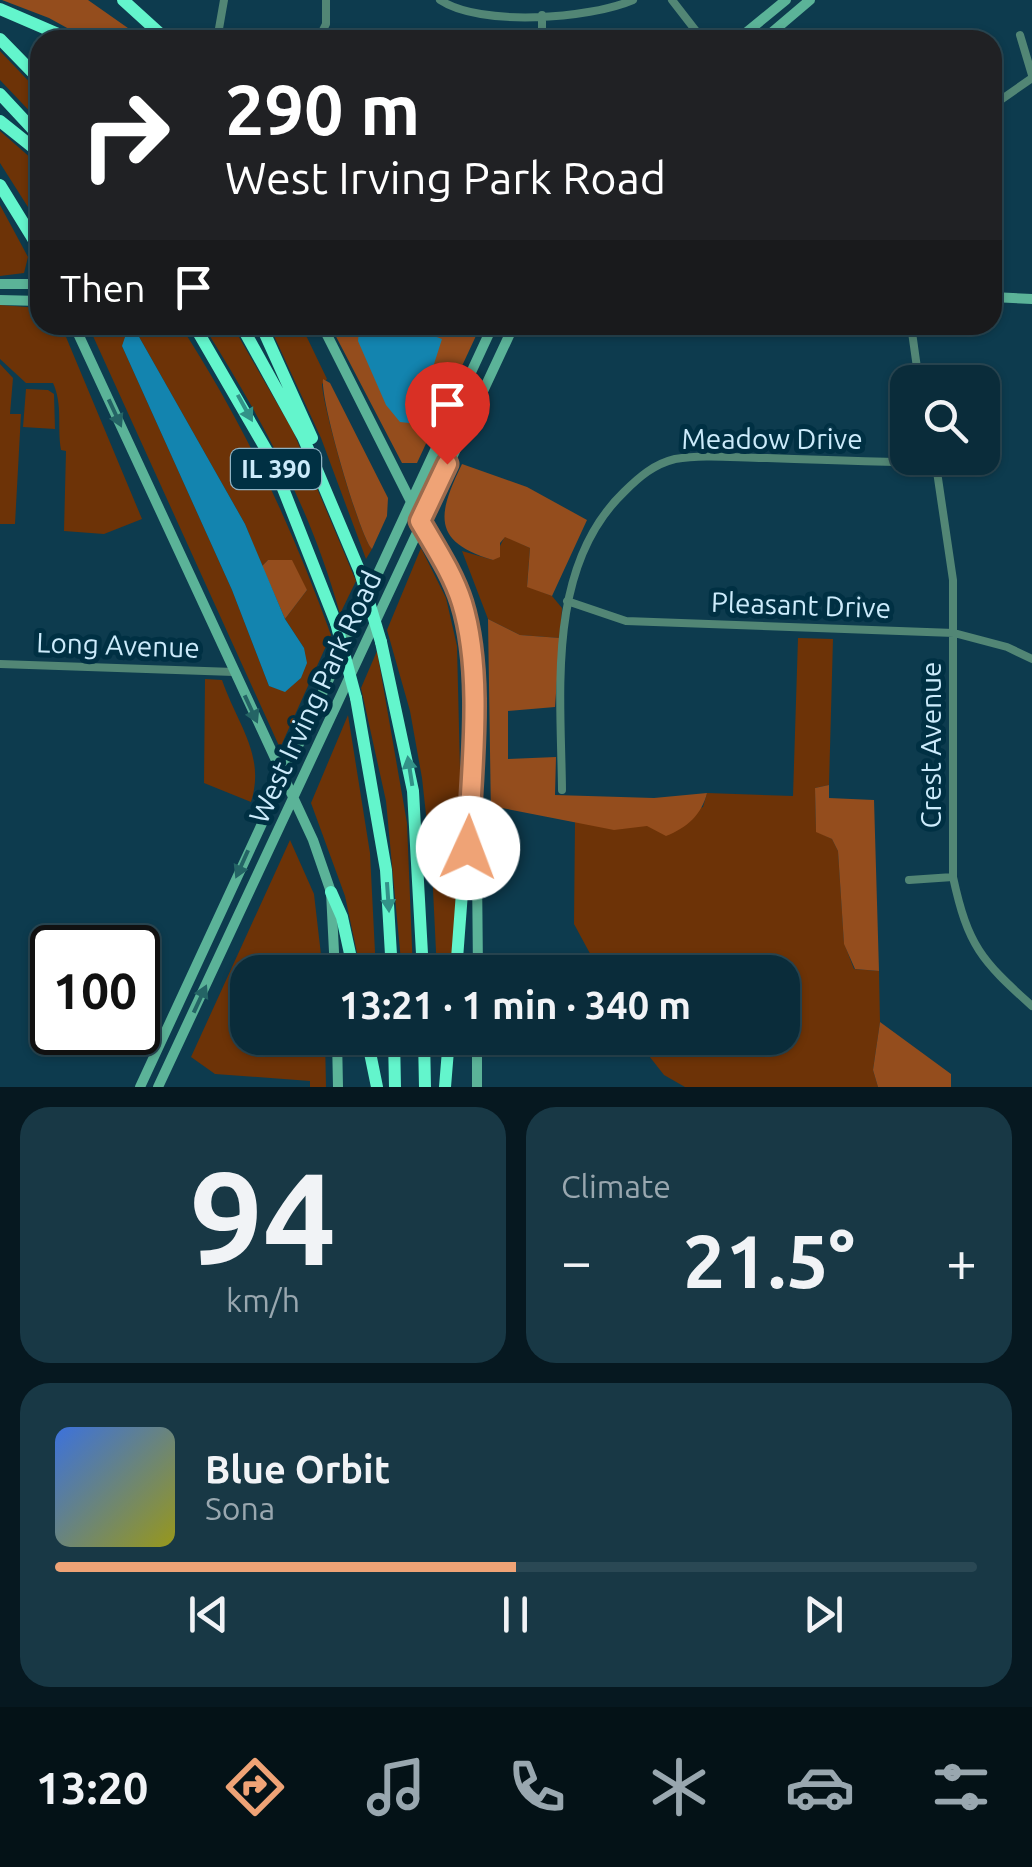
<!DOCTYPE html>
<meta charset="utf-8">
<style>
body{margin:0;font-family:Ubuntu,sans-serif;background:#183845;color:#f1f3f6;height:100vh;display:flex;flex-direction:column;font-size:38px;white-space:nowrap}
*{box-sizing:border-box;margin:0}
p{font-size:32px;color:#99a7af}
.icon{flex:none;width:55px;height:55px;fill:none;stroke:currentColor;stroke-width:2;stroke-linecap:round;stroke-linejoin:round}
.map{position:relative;height:1087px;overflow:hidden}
.side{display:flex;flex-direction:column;gap:20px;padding:20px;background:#061820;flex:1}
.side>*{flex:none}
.hud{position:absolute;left:30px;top:30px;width:972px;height:305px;border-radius:30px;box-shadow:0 2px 8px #0004,0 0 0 2px #2a4854;background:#202124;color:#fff;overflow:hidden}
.buttons{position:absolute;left:890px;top:365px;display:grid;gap:20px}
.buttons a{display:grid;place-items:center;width:110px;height:110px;border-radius:20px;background:#0a2c3a;box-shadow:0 2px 8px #0004,0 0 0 2px #2a4854;font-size:50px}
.speed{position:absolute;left:30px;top:925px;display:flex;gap:20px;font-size:50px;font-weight:700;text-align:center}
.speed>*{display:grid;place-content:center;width:130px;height:130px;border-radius:50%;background:#0a2c3a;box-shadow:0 2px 8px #0004,0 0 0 2px #2a4854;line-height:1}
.speed .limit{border:5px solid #111;border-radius:15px;background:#fff;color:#111}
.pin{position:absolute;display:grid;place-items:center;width:85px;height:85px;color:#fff;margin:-102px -42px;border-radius:50% 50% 50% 0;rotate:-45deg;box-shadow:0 0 10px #0007}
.pin .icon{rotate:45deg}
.me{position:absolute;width:110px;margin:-55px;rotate:2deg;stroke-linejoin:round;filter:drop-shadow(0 0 8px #0008)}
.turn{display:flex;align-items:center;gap:35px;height:210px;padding:0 30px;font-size:45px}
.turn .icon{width:130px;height:130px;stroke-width:2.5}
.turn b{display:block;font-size:70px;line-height:85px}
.then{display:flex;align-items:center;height:95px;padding:0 30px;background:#0003;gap:20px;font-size:38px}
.big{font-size:75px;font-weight:700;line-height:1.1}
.side .card{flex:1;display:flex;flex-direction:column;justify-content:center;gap:15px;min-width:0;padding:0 35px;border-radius:30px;background:#183845}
.side .dial{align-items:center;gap:0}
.dial b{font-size:130px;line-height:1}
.song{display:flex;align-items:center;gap:30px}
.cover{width:120px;height:120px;border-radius:15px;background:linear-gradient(135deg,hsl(220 70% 55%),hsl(60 70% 35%))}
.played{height:10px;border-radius:5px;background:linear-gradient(90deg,#efa376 50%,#2a4854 50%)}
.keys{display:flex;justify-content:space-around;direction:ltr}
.heat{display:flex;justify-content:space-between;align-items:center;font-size:55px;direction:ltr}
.side .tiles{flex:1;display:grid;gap:20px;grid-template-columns:1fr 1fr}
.card:last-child{grid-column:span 2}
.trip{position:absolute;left:230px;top:955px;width:570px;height:100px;border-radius:30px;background:#0a2c3a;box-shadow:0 2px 8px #0004,0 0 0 2px #2a4854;font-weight:700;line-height:100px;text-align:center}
.tab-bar{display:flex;height:160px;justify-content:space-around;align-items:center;background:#041217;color:#99a7af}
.tab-bar .icon{width:70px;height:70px}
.tab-bar .selected{color:#efa376}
.tab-bar b{font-size:45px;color:#f1f3f6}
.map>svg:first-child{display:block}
</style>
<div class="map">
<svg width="1032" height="1087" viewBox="0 0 1032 1087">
<rect width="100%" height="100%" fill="#0d3b4e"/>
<path fill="#6d3307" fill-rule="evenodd" d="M0 51 40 93V122L0 80Z
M0 131 40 166V226L0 163Z
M0 205 28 257 24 273 0 276Z
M0 305 40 308V325H61L142 519 104 534 64 531 66 451 61 450C57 426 63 405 53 383H26L0 359Z
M88 325H180C244 424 291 524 331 635L280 748ZM138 335 245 524 262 566 268 560 307 590 285 619 304 648 301 678 285 691 269 686 232 590 122 346Z
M203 325H232L293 431 356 581 340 614C311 509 261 417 203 325Z
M269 325H301L327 379 322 384C323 408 360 538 372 549L366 559 321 438Z
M0 364 13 378 10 414H21L15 524H0Z
M26 389 48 390 54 394 55 429 23 427Z
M505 536 530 548 527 586 552 596 562 608 560 638 520 635 488 619 462 551 493 560Z
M421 548 446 598 457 646 462 851 450 972H437L432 869 422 778 410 711 387 630Z
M798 638 833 639 829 785 815 788 816 831 832 839 838 851 844 943 854 969 879 971 880 1022 873 1070 878 1087H685L664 1075 635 1038H782V972H600L574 924 575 821C631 834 651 825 703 807L707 793 793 796Z
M377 651 407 823 413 972H402L386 801 361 688Z
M205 679 222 680C237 724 266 755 251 802L204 783Z
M348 715 370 853 376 972H361L345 896 311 803Z
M290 840 314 894 323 972H248V1038H325L326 1087H310V1081L215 1074 191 1057Z"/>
<path fill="#944d1d" d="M2 0H88L145 40H89L49 18Z
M330 325H481L417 463H402Z
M323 379 330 383 388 498 387 516 372 549C361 540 320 401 323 379Z
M462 464 527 487 587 520 552 596 527 587 530 548 505 537 500 543V557L493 560C432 542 437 515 462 464Z
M268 560H292L307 590 285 619 262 566Z
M488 619 520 635 560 638 555 707 508 711V759L556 757 555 795 654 798 707 793C702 814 687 828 666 836L647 826 614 830 502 808 498 872 492 883Z
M829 785V798L874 800 879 971 855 969 844 944 838 851 832 839 816 832 815 788Z
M880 1022 951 1074V1087H878L873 1070Z"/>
<path fill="#1384af" d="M128 328 138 335 245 524 285 619 304 648 307 663 301 678 285 692 269 686 232 590 122 346Z
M359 331 426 333 442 339 418 414 409 423 400 422 386 405 358 341Z"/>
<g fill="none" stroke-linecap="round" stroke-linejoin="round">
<path stroke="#528675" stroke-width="8" d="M440 0C480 27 589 19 633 0
M672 0 703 40
M542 15V40
M1020 35 1032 75
M217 40 224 0
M318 40 326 24V0
M992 106 1032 78
M992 150 994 154
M911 325 919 382
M935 458 953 580V877C968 946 981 960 1032 1006
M567 601 626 621 954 633 1007 647 1032 659
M0 664 234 672
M562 790C561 692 546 567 624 492 639 477 654 464 675 459 705 454 737 458 767 458 823 460 879 462 936 463
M909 880 953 877"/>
<path stroke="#5bb398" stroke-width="10" d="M737 40 786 0
M763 40 810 0
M0 284H40
M992 297 1032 299
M0 300 40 301
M74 325 313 840 331 892 335 972
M322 325 461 601 470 646 473 752
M476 769 478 972
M337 1038 338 1087
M140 1087 493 325
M158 1087 514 325
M477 1087V1038"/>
<path stroke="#63f5cc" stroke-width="12" d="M123 0 167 40
M0 9 72 40
M0 39 40 80
M0 94 40 137
M0 121 40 153
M0 185 40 250
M194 325 271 458 336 623
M241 325 303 437 360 572
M261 325 312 438
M381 642 413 791 423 972
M356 698 386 870 392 972
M331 892 342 917 354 972
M456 972 473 747
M367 1038 377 1087
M394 1038 395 1087
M424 1038 425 1087
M445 1087 449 1038"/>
<path stroke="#63f5cc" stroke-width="12" d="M360 572 381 642
M336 623 356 698"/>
</g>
<defs><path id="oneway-solid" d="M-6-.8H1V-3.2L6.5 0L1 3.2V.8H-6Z" transform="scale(2.5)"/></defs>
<g fill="#329288">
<use href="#oneway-solid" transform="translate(245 408) rotate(61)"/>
<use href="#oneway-solid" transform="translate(410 771) rotate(-99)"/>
<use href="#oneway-solid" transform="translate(388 897) rotate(86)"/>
</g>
<g fill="#246465">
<use href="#oneway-solid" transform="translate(115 413) rotate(65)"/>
<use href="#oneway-solid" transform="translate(251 709) rotate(65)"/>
<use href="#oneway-solid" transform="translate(242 864) rotate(114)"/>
<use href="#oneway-solid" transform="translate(200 999) rotate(-65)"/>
</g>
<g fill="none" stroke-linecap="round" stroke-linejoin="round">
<g stroke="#9b6a4d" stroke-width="25">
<path id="route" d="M447 464 420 521C435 547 453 574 462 603 484 675 471 773 468 848"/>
</g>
<use href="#route" stroke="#efa376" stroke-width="18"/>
</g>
<g text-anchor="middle" stroke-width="10" stroke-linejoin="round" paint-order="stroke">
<rect fill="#003043" stroke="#8fb3c4" stroke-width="2.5" x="231" y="449" width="90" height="40" rx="8"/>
<g font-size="25" font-weight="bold" fill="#ccebfb">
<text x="276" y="478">IL 390</text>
</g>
<g font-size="28" fill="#ccebfb" stroke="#003043">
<text x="772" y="449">Meadow Drive</text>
<text transform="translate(801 605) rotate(2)" y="10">Pleasant Drive</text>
<text transform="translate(118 645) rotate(2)" y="10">Long Avenue</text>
<text transform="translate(315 697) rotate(-65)" y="10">West Irving Park Road</text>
<text transform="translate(931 745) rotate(-90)" y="10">Crest Avenue</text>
</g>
</g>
</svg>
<div class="buttons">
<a><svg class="icon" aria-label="search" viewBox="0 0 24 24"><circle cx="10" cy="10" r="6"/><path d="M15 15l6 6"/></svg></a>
</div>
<div class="speed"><div class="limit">100</div></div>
<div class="pin" style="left:447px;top:464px;background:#d93025"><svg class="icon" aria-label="arrive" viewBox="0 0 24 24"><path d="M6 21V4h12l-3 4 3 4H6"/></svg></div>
<svg class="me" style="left:468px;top:848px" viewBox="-20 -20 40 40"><circle r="19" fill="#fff"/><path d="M0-13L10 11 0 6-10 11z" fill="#efa376"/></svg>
<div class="trip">13:21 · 1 min · 340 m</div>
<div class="hud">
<div class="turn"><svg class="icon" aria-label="right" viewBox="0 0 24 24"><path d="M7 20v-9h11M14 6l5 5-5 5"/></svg><div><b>290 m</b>West Irving Park Road</div></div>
<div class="then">Then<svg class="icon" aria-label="arrive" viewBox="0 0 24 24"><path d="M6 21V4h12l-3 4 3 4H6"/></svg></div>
</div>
</div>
<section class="side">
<div class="tiles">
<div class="card dial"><b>94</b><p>km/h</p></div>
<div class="card"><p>Climate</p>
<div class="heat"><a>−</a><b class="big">21.5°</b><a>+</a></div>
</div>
<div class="card">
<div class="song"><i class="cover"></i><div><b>Blue Orbit</b><p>Sona</p></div></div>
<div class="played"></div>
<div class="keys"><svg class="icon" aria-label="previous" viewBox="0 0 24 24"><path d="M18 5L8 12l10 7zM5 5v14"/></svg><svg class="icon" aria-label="pause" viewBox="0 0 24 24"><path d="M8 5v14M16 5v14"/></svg><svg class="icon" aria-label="next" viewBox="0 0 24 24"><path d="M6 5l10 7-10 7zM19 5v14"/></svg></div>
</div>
</div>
</section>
<nav class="tab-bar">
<b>13:20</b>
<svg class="icon selected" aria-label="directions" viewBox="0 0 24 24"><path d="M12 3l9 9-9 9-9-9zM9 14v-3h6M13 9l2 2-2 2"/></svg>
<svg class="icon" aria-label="music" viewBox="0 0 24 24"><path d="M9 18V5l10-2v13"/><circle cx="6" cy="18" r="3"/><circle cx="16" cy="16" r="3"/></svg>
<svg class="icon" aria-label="phone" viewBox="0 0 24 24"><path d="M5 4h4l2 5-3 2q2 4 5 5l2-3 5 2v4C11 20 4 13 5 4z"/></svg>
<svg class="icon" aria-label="climate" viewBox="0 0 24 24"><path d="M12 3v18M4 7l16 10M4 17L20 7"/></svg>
<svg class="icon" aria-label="car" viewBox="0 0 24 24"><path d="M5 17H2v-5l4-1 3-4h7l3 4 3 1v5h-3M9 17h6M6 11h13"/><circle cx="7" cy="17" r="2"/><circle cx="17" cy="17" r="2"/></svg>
<svg class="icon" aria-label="filters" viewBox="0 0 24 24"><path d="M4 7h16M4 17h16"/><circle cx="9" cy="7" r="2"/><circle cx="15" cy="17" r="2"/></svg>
</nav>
